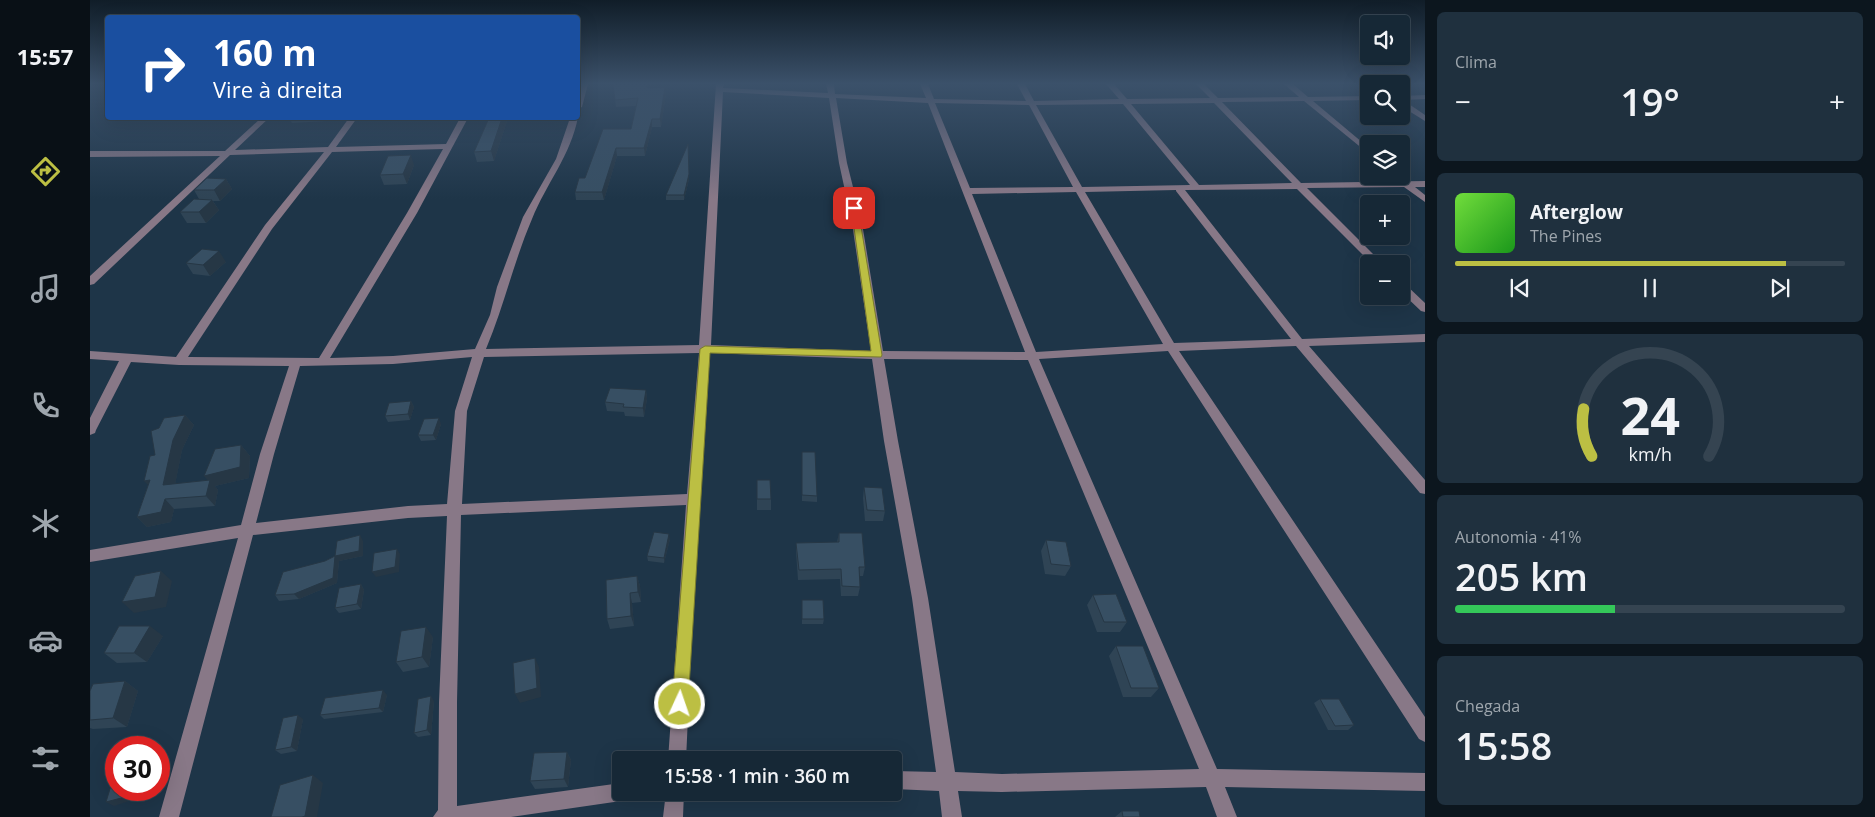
<!DOCTYPE html>
<html lang="pt">
<meta charset="utf-8">
<style>
body{margin:0;font-family:"Open Sans",sans-serif;background:#1f303e;color:#f1f3f6;height:100vh;display:flex;flex-direction:column;font-size:19px;white-space:nowrap}
*{box-sizing:border-box;margin:0}
p{font-size:16px;color:#9ea6ad}
.icon{flex:none;width:28px;height:28px;fill:none;stroke:currentColor;stroke-width:2;stroke-linecap:round;stroke-linejoin:round}
.map{position:relative;flex:1;overflow:hidden}
.details{display:flex;flex-direction:column;gap:12px;padding:12px;background:#0c161e;width:450px}
.details>*{flex:none}
.guide{position:absolute;left:15px;top:15px;width:475px;height:105px;border-radius:5px;box-shadow:0 5px 20px #0002,0 0 0 1px #354451;background:#1a4fa0;color:#fff;overflow:hidden}
.buttons{position:absolute;left:1270px;top:15px;display:grid;gap:10px}
.buttons a{display:grid;place-items:center;width:50px;height:50px;border-radius:5px;background:#162836;box-shadow:0 5px 20px #0002,0 0 0 1px #354451;font-size:25px}
.speed{position:absolute;left:15px;top:736px;display:flex;gap:10px;font-size:25px;font-weight:700;text-align:center}
.speed>*{display:grid;place-content:center;width:65px;height:65px;border-radius:50%;background:#162836;box-shadow:0 5px 20px #0002,0 0 0 1px #354451;line-height:1}
.speed .limit{border:8px solid #d22;background:#fff;color:#111}
.pin{position:absolute;display:grid;place-items:center;width:42px;height:42px;color:#fff;margin:-21px;border-radius:10px;box-shadow:0 2px 8px #0006}
.me{position:absolute;width:55px;margin:-28px;rotate:3deg;stroke-linejoin:round;filter:drop-shadow(0 0 4px #0008)}
.turn{display:flex;align-items:center;gap:18px;height:105px;padding:0 25px;font-size:22px}
.turn .icon{width:65px;height:65px;stroke-width:2.5}
.turn b{display:block;font-size:35px;line-height:42px}
.big{font-size:38px;font-weight:600;line-height:1.1}
.details .card{flex:1;display:flex;flex-direction:column;justify-content:center;gap:8px;min-width:0;padding:0 18px;border-radius:8px;background:#1f303e}
.details .dial{align-items:center;gap:0}
.dial svg{height:130px;overflow:visible;fill:none;stroke:#354451;stroke-width:7;stroke-linecap:round;text-anchor:middle}
.dial text{fill:#f1f3f6;stroke:none}
.song{display:flex;align-items:center;gap:15px}
.cover{width:60px;height:60px;border-radius:8px;background:linear-gradient(135deg,hsl(100 70% 55%),hsl(120 70% 35%))}
.played{height:5px;border-radius:2px;background:linear-gradient(90deg,#bcbf43 85%,#354451 85%)}
.keys{display:flex;justify-content:space-around;direction:ltr}
.heat{display:flex;justify-content:space-between;align-items:center;font-size:28px;direction:ltr}
.charge{height:8px;border-radius:4px;background:linear-gradient(90deg,#34c759 41%,#354451 0)}
.trip{position:absolute;left:522px;top:751px;width:290px;height:50px;border-radius:5px;background:#162836;box-shadow:0 5px 20px #0002,0 0 0 1px #354451;font-weight:600;line-height:50px;text-align:center}
main{display:flex;flex:1;min-height:0}
.tab-bar{display:flex;flex-direction:column;width:90px;justify-content:space-around;align-items:center;background:#091016;color:#9ea6ad}
.tab-bar .icon{width:35px;height:35px}
.tab-bar .selected{color:#bcbf43}
.tab-bar b{font-size:22px;color:#f1f3f6}
.map>svg:first-child{display:block}
</style>
<main>
<nav class="tab-bar">
<b>15:57</b>
<svg class="icon selected" aria-label="directions" viewBox="0 0 24 24"><path d="M12 3l9 9-9 9-9-9zM9 14v-3h6M13 9l2 2-2 2"/></svg>
<svg class="icon" aria-label="music" viewBox="0 0 24 24"><path d="M9 18V5l10-2v13"/><circle cx="6" cy="18" r="3"/><circle cx="16" cy="16" r="3"/></svg>
<svg class="icon" aria-label="phone" viewBox="0 0 24 24"><path d="M5 4h4l2 5-3 2q2 4 5 5l2-3 5 2v4C11 20 4 13 5 4z"/></svg>
<svg class="icon" aria-label="climate" viewBox="0 0 24 24"><path d="M12 3v18M4 7l16 10M4 17L20 7"/></svg>
<svg class="icon" aria-label="car" viewBox="0 0 24 24"><path d="M5 17H2v-5l4-1 3-4h7l3 4 3 1v5h-3M9 17h6M6 11h13"/><circle cx="7" cy="17" r="2"/><circle cx="17" cy="17" r="2"/></svg>
<svg class="icon" aria-label="filters" viewBox="0 0 24 24"><path d="M4 7h16M4 17h16"/><circle cx="9" cy="7" r="2"/><circle cx="15" cy="17" r="2"/></svg>
</nav>
<div class="map">
<svg width="1335" height="817" viewBox="0 0 1335 817">
<rect width="100%" height="100%" fill="#1e3548"/>
<g fill="none" stroke-linecap="round" stroke-linejoin="round">
<path fill="#887887" fill-rule="evenodd" d="M490 84H498L492 107 488 109V95Z
M626 84H634L633 88 738 93 736 84H744L745 94 836 98 830 84H838L844 99 936 101 927 84H935L944 101 1029 99 1016 84H1024L1037 99 1120 98 1106 84H1114L1128 98 1209 97 1194 84H1203L1218 97 1279 96V100L1223 101 1279 148V154L1214 101 1132 102 1211 183 1335 181V187H1325L1335 195V202L1314 187 1217 188 1293 264H1282L1207 189 1095 190 1212 339 1335 334V342L1219 346 1335 480V494L1330 493 1206 346 1089 351 1335 717V742L1329 739 1078 351 949 359 1127 769 1335 773V791L1135 787 1147 817H1127L1116 787 912 792 868 791 872 817H852L849 791 804 789V771L846 772 822 598 794 441 782 359 620 353 602 630 596 760H578L596 505 371 515 367 702V806L531 783V792H540L538 799 531 801 421 817H343L348 810 349 702 357 516 318 518 163 535 89 817H69L148 538 0 562V550L151 525 170 454 199 366 89 365 41 362 6 430 5 433 0 435V418L29 361 0 359V351L86 357 175 225 234 152 140 155 4 284 0 285V276L130 156 0 157V151H135L171 118H179L145 150 238 147 259 118H267L246 147 356 144 370 118H378L327 213 240 358 303 356 385 349 400 315 407 287 433 217 466 159 480 118 488 117C481 155 456 184 442 219 424 261 414 306 396 349L609 345ZM633 92 739 98 749 163 762 223 781 351 621 345ZM746 98 838 103 935 352 793 351 772 223 757 163ZM845 103 939 105 983 187 880 188ZM1124 103 1202 183 1109 185 1041 104ZM1033 104 1100 185 992 187 946 105ZM353 149 317 213 229 358 98 357 182 229 242 152ZM1086 190V191L1201 339 1084 343 995 192ZM986 192 1073 344 946 352 882 194ZM609 353 597 494 372 504 377 411 394 357ZM382 357 365 411 357 504 318 506 166 523 184 454 210 366 303 364ZM794 359 938 360 1109 769 912 774 865 772 838 598 808 441Z
M1335 95V99L1313 100 1335 115V121L1311 106V96Z
M1311 283 1315 284 1335 303V312L1331 311 1311 292Z
M576 792H594L593 817H573Z"/>
</g>
<path fill="#2f4455" d="M523 84 561 87V88L575 87 576 94 571 127H562L555 156H527L514 200H486L485 192 495 178 541 129 546 106 526 107Z
M199 118H239L237 121 202 123Z
M399 118H418L404 161 387 162 384 152Z
M324 165 317 184 294 185 290 175Z
M136 179 142 189 130 201H123L129 210 116 223H97L90 212 109 199 104 190Z
M599 179 594 200H576V195Z
M136 262 120 276 103 274 96 263Z
M556 390 557 399 554 417 535 416 534 412 517 411 515 402Z
M321 401 324 407 320 420 298 422 295 416Z
M95 415 104 425 92 450 85 484 118 480 151 445 160 456 159 478 125 486 128 490 125 506 84 509 81 522 57 527 47 517 58 485 65 455 69 428Z
M351 424 346 440 331 441 328 435Z
M712 452 727 496V502L712 501Z
M667 480 681 499V510H667Z
M774 487 795 511 793 521H775L773 498Z
M749 533 775 567 773 576H770V587L768 596H751L750 579 708 580 706 552V543L747 542Z
M580 539 574 563 558 561 557 556Z
M956 540 981 566 975 576 955 574 951 551Z
M273 541V556L249 561 247 583 209 599 189 601 185 595 235 561Z
M547 576 550 586 551 602 542 603 544 626 520 629 517 619Z
M271 584 274 590 271 609 249 613 245 608Z
M1003 595 1037 622 1030 632H1007L997 605Z
M712 600 734 619 733 624H712Z
M73 636 57 662 27 663 14 653Z
M343 637 339 667 313 672 306 662Z
M1026 646 1069 688 1061 697H1033L1019 656Z
M35 681 48 691 37 727 3 729 0 728V691Z
M297 695 293 712 234 719 230 715Z
M1230 699 1264 725 1258 730H1238L1224 703Z
M344 701 341 735 328 737 324 733Z
M213 719 207 751 191 754 185 750Z
M477 752 481 760 478 787 445 789 440 781Z
M1032 811 1050 817H1025Z"/>
<path fill="#263745" d="M558 84H561V87L558 95 557 88Z
M575 87 576 94 571 127 570 119Z
M412 118H418L404 161 401 151Z
M562 119V127L555 156 554 148Z
M526 148 527 156 514 200 512 192Z
M598 149 599 179 594 200V195Z
M321 155 324 165 317 184 313 174Z
M136 179 142 189 130 201 124 190Z
M122 200 129 210 116 223 109 212Z
M129 251 136 262 120 276 113 265Z
M556 390 557 399 554 417 553 408Z
M321 401 324 407 320 420 318 414Z
M95 415 104 425 92 450 83 495 73 485 83 440Z
M349 418 351 424 346 440 343 435Z
M151 445 160 456 159 478 125 486 128 490 125 506 116 496 119 482 114 476Z
M60 480 64 491 54 481Z
M75 499 84 509 81 522 57 527 47 517Z
M579 534 580 539 574 563V558Z
M270 535 273 541V556L249 561 247 583 209 599 204 594 245 556Z
M307 549 310 554 309 572 286 577 282 572Z
M71 571 82 581 76 607 44 613 32 602Z
M547 576 550 586 551 602 548 592Z
M271 584 274 590 271 609 267 604Z
M540 593 542 603 544 626 541 616Z
M60 626 73 636 57 662 44 653Z
M336 627 343 637 339 667 332 657Z
M445 658 449 667 451 697 430 703 425 694Z
M35 681 48 691 37 727 23 718Z
M293 690 297 695 293 712 289 708Z
M341 696 344 701 341 735 337 730Z
M208 715 213 719 207 751 201 747Z
M477 752 481 760 478 787 474 779Z
M223 775 233 783 227 817H212Z
M36 790H45L42 800 24 806 16 802Z"/>
<path fill="#374f63" stroke="#263745" d="M523 84H558L557 88 575 87 570 119H562L554 148H526L512 192H485L489 178H495L513 129H541L548 98 525 100Z
M399 118H412L401 151 384 152Z
M598 144 599 174 594 195H576Z
M321 155 313 174 290 175 298 156Z
M117 178 136 179 124 190H104Z
M104 199 122 200 109 212H90Z
M112 249 129 251 113 265 96 263Z
M520 388 556 390 553 408 533 407 534 404 515 402Z
M321 401 318 414 295 416 299 403Z
M95 415 83 440 73 485 120 480 116 496 75 499 71 512 47 517 60 480 54 481 60 456 65 455 61 431 69 428 74 418Z
M349 418 343 435H328L334 419Z
M151 445 150 467 114 476 125 449Z
M712 452H725L727 496 712 495Z
M667 480H680L681 499H667Z
M774 487 792 488 795 511 777 510Z
M564 532 579 534 574 558 557 556Z
M749 533H772L775 567H769L770 587 752 586 751 569 709 570 706 543 749 542Z
M270 535 269 551 245 556 247 541Z
M956 540 976 542 981 566 961 564Z
M307 549 305 567 282 572 284 553Z
M245 556 243 578 204 594 185 595 193 572 235 561Z
M71 571 65 597 32 602 45 576Z
M547 576 548 592 540 593 541 616 517 619 516 580Z
M271 584 267 604 245 608 249 588Z
M1026 594 1037 622H1014L1003 595Z
M712 600H733L734 619H712Z
M29 626H60L44 653H14Z
M336 627 332 657 306 662 311 631Z
M1026 646H1053L1069 688H1041Z
M445 658 447 688 425 694 423 663Z
M35 681 23 718 0 720V691L3 684Z
M293 690 289 708 230 715 235 698Z
M341 696 337 730 324 733 328 699Z
M1230 699H1249L1264 725 1245 726Z
M208 715 201 747 185 750 193 718Z
M477 752 474 779 440 781 444 753Z
M26 769V790H36L35 797 16 802Z
M223 775 215 816 212 817H181L190 785Z
M1032 811H1049L1050 817H1033Z"/>
<linearGradient id="sky" x2="0" y2="1"><stop stop-color="#101d28"/><stop offset="0.42" stop-color="#3b516a"/><stop offset="1" stop-color="#3b516a" stop-opacity="0"/></linearGradient>
<rect width="1335" height="199" fill="url(#sky)"/>
<path fill="#bcbf43" stroke="#7a7c2c" d="M761 206 768 208 792 355 791 357 620 353 598 704 596 710 590 712 585 710 582 704 610 349 615 346 781 351Z"/>
</svg>
<div class="buttons">
<a><svg class="icon" aria-label="sound" viewBox="0 0 24 24"><path d="M4 9h4l5-4v14l-5-4H4zM17 9q2 3 0 6"/></svg></a>
<a><svg class="icon" aria-label="search" viewBox="0 0 24 24"><circle cx="10" cy="10" r="6"/><path d="M15 15l6 6"/></svg></a>
<a><svg class="icon" aria-label="layers" viewBox="0 0 24 24"><path d="M12 4l9 5-9 5-9-5zM3 14l9 5 9-5"/></svg></a>
<a>+</a>
<a>−</a>
</div>
<div class="speed"><div class="limit">30</div></div>
<div class="pin" style="left:764px;top:208px;background:#d93025"><svg class="icon" aria-label="arrive" viewBox="0 0 24 24"><path d="M6 21V4h12l-3 4 3 4H6"/></svg></div>
<svg class="me" style="left:590px;top:704px" viewBox="-20 -20 40 40"><circle r="17" fill="#bcbf43" stroke="#fff" stroke-width="3"/><path d="M0-11L8 9 0 5-8 9z" fill="#fff"/></svg>
<div class="trip">15:58 · 1 min · 360 m</div>
<div class="guide">
<div class="turn"><svg class="icon" aria-label="right" viewBox="0 0 24 24"><path d="M7 20v-9h11M14 6l5 5-5 5"/></svg><div><b>160 m</b>Vire à direita</div></div>
</div>
</div>
<section class="details">
<div class="card"><p>Clima</p>
<div class="heat"><a>−</a><b class="big">19°</b><a>+</a></div>
</div>
<div class="card">
<div class="song"><i class="cover"></i><div><b>Afterglow</b><p>The Pines</p></div></div>
<div class="played"></div>
<div class="keys"><svg class="icon" aria-label="previous" viewBox="0 0 24 24"><path d="M18 5L8 12l10 7zM5 5v14"/></svg><svg class="icon" aria-label="pause" viewBox="0 0 24 24"><path d="M8 5v14M16 5v14"/></svg><svg class="icon" aria-label="next" viewBox="0 0 24 24"><path d="M6 5l10 7-10 7zM19 5v14"/></svg></div>
</div>
<div class="card dial"><svg viewBox="0 0 100 80">
<path d="M14 69A42 42 0 1 1 86 69"/>
<path d="M14 69A42 42 0 0 1 9 40" stroke="#bcbf43"/>
<text x="50" y="56" font-size="32" font-weight="700">24</text>
<text x="50" y="72" font-size="11">km/h</text>
</svg></div>
<div class="card"><p>Autonomia · 41%</p><b class="big">205 km</b><div class="charge"></div></div>
<div class="card"><p>Chegada</p><b class="big">15:58</b></div>
</section>
</main>
